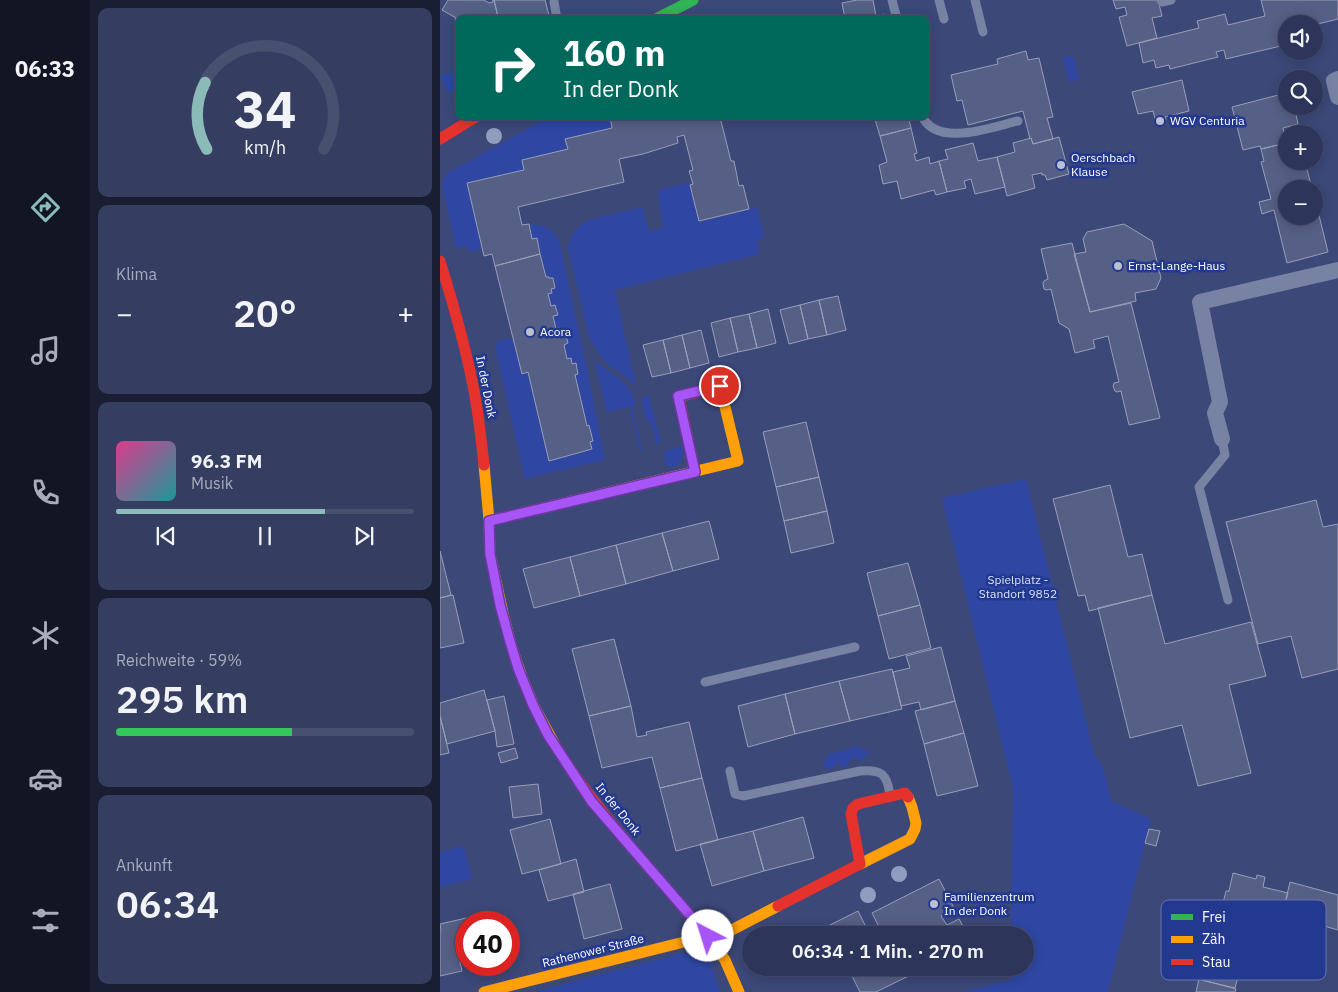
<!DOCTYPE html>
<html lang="de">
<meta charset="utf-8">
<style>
body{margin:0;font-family:"IBM Plex Sans",sans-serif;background:#353e60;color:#f1f3f6;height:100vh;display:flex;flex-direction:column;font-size:19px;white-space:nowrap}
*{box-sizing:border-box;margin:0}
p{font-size:16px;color:#a7abbb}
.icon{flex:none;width:28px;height:28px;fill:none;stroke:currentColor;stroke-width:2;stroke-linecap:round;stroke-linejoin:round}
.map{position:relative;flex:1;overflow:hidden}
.details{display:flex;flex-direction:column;gap:8px;padding:8px;background:#191e32;width:350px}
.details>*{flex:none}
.banner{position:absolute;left:15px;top:15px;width:475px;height:105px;border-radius:10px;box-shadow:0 2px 12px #0003,0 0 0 1px #485070;background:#00695c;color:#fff;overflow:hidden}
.tools{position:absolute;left:838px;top:15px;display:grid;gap:10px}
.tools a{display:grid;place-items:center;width:45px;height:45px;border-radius:50%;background:#2d365a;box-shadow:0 2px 12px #0003,0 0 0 1px #485070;font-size:25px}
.speed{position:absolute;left:15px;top:911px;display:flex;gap:10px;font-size:25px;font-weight:700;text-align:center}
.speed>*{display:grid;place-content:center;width:65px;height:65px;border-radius:50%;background:#2d365a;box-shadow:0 2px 12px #0003,0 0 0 1px #485070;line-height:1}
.speed .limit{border:8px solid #d22;background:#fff;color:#111}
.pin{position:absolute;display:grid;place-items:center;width:42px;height:42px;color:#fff;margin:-21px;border:2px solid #fff;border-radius:50%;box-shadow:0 1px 5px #0007}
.me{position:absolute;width:55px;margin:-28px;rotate:320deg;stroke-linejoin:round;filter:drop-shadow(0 0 4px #0008)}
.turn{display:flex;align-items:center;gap:18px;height:105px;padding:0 25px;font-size:22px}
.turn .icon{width:65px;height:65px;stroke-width:2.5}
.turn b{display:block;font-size:35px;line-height:42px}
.big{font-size:38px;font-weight:600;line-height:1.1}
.details .tile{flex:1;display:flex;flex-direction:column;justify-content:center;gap:8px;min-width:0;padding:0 18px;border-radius:10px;background:#353e60}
.details .dial{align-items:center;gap:0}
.dial svg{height:130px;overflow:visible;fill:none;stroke:#485070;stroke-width:7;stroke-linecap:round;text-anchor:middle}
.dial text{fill:#f1f3f6;stroke:none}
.song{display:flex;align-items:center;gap:15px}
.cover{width:60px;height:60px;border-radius:8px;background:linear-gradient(135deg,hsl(330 70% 55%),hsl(180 70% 35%))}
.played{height:5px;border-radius:2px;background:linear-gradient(90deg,#8bbbb9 70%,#485070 70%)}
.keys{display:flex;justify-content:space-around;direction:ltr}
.heat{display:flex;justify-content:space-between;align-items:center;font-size:28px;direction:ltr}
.charge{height:8px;border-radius:4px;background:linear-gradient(90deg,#34c759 59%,#485070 0)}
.trip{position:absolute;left:302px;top:926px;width:292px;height:50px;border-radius:25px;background:#2d365a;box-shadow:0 2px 12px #0003,0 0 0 1px #485070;font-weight:600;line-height:50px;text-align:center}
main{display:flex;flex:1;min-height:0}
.tab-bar{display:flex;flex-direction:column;width:90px;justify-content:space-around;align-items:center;background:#121624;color:#a7abbb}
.tab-bar .icon{width:35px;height:35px}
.tab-bar .current{color:#8bbbb9}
.tab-bar b{font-size:22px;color:#f1f3f6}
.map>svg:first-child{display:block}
</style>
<main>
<nav class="tab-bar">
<b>06:33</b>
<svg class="icon current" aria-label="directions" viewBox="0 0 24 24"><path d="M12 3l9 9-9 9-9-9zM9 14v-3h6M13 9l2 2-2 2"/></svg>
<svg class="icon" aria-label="music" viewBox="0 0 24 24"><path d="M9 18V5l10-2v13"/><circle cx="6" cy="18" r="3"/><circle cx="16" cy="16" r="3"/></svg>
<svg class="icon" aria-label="phone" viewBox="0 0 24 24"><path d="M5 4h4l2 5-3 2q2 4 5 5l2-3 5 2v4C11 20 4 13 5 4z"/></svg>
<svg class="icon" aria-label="climate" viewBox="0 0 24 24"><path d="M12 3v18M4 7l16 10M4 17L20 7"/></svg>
<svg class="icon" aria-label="car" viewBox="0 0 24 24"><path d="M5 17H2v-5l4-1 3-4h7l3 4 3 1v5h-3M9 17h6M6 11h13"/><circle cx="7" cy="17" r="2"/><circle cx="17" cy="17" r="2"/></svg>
<svg class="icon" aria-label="filters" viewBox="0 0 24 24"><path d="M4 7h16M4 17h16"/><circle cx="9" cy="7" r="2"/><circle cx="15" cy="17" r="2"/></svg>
</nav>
<section class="details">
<div class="tile dial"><svg viewBox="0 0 100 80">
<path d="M14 69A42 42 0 1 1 86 69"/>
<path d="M14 69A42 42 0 0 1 13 28" stroke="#8bbbb9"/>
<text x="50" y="56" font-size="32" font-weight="700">34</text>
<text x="50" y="72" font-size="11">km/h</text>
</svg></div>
<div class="tile"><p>Klima</p>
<div class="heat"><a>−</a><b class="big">20°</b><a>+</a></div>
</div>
<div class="tile">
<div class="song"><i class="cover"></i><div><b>96.3 FM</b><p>Musik</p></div></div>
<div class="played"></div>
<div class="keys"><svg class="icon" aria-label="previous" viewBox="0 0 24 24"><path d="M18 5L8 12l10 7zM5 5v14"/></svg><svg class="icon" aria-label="pause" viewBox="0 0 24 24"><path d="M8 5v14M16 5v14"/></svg><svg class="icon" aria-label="next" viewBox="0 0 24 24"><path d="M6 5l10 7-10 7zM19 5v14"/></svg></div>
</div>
<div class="tile"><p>Reichweite · 59%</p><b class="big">295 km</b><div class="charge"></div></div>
<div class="tile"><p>Ankunft</p><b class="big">06:34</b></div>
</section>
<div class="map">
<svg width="898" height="992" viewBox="0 0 898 992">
<rect width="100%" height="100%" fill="#3c4878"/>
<path fill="#2f47a2" d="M633 55 639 79 629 82 623 58Z
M16 72 19 78V88L8 93 0 75Z
M110 116H170L172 128 126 139 128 149 82 160 84 170 27 183 42 249 29 252 27 246 16 248 2 186 6 174Z
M249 183 259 222 317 207 324 238 317 240 320 254 175 290 196 386 181 373 165 362 150 340 128 248C134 223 146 220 168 215 180 212 191 210 203 207L208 231 223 228 218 193 221 189Z
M89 224C104 225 110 227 119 240L148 374 165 460 85 479 55 347 59 340 73 338 82 374 88 372 109 460 152 449 150 442 153 440 149 426H147L135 375 138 374 136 363 132 364 131 358 127 359 124 345 128 343 124 329 120 330 119 328 116 329 113 316 118 315 115 305 111 306 108 294 112 293 111 289 115 287 113 278 106 277 97 238 92 239Z
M155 362H158C164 370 173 373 181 380 188 386 193 395 196 404L192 406 202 451 200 452 190 407 167 412Z
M209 396 221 443 216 444 211 422 207 423 201 398Z
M244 446 241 462 237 465 227 468 224 455 225 451Z
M586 479 654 754 663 767 671 801 711 819 668 992H523L571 980V968H586V935H571L573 788 502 498Z
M418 747 430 752 421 761 413 756 406 768 397 763 391 770 383 765 389 754Z
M24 846 32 879 0 887V852Z
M251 951 270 961 280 992H93Z"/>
<path fill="#565f85" stroke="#989fb9" d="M8 0H44L49 3 53 2V0H54L58 17 52 19H19V22L15 20 16 18 2 10Z
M54 0H105L110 19H63V16L58 17Z
M417 0H433L436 16 444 14 445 19H405L402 3Z
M673 0H718L722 16 712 18 717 38 687 46 679 17 687 15 685 7 676 9Z
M821 0H898V19L874 25V24H846V27L841 29 845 45 786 59 784 50 776 52 778 57 730 69 729 65 716 68 714 60 703 63 699 43 759 28 757 21 785 14 788 25 825 16Z
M586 51 588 60 599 58 613 117 607 118 613 139 593 144 591 138 590 139 583 111 528 125 522 100 517 101 511 75 558 64 557 59Z
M742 80 749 111 725 117 726 120 716 122 713 111 698 114 692 92Z
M846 93V106H854L858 124 843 128 846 143 821 149 820 146 803 150 792 107Z
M170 116H282L280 117 291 161H294L299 186 303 185 309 209 259 221 250 185 253 184 249 171 253 170 244 135 237 137 238 143 203 154 179 159 184 182 78 207 82 225 89 224 92 239 97 238 100 254 55 266 52 254 44 256 27 183 84 170 82 160 128 149 125 139 172 128Z
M434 116H468L471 128 440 136Z
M471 128 477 153 474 154 476 161 489 157 490 164 499 161 507 192 496 195 494 190 461 199 457 181 443 184 439 165 447 162 440 136Z
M619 137 629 174 607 180 605 175H602V173L592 175 595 188 567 196 557 157 575 152 573 143 591 138 593 144Z
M533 143 538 161 557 157 565 187 535 194 531 179 524 181 526 188 507 192 499 161 508 159 505 150Z
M846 143V161H865L872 189H846V216H874V195L888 252 847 263 834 210 822 214 819 202 831 199 821 162 824 161 821 149Z
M684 224 712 241 721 278 716 289 695 293 696 301 650 312 634 254 646 252 643 239 647 232Z
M632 243 650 312 691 303 720 418 689 425 681 391 677 392 675 391 673 386 674 383 679 382 668 336 653 340 655 348 635 353 629 329 619 323 611 289 607 290 604 289 603 283 604 281 608 279 601 249Z
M100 254 106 277H109V278H113L115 288 111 289 112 293 108 294 111 306 115 305 118 315 113 316 116 329 119 328 120 330 124 328 128 343 124 345 127 359 131 358 132 364 136 363 138 374 135 375 147 426 149 425 153 441 150 442 152 449 109 461 88 372 82 374 55 266Z
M398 296 406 330 387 335 379 300Z
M379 300 387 335 368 339 360 305Z
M360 305 368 339 349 344 340 310Z
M328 309 336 343 317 348 309 314Z
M309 314 317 348 298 352 290 318Z
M290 318 298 352 279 357 271 323Z
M261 330 269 363 250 368 242 335Z
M242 335 250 368 231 373 223 340Z
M223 340 231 373 212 377 203 345Z
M366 422 379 477 336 487 323 432Z
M379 477 387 511 344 521 336 487Z
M670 485 688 557 702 554 712 595 649 611 645 595 638 596 613 499Z
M876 500 883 527 898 524V669L862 678 851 636 818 644 786 522Z
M387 511 394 543 351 553 344 521Z
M269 521 279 559 233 571 222 533Z
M222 533 233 571 186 584 176 545Z
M176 545 186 584 140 596 130 557Z
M0 551 11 595 0 598Z
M130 557 140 596 94 608 83 569Z
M468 563 480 605 438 616 427 573Z
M13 595 24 643 0 648V598Z
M712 595 725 644 811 622 826 676 789 685 811 773 758 786 742 725 690 738 658 608Z
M480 605 491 648 449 659 438 616Z
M174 639 191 706 149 716 132 649Z
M501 647 515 701 481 710 479 702 461 706 453 672 470 668 466 656Z
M452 669 462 709 410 721 399 681Z
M399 681 410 721 355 734 345 694Z
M44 690 55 731 7 744 0 716V703Z
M345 694 355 734 308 747 298 706Z
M64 696 74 744 57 747 55 731 47 700Z
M515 701 524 733 484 744 475 711Z
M191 706 197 737 207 735 206 732 249 722 262 778 220 788 212 757 162 768 149 716Z
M0 716 9 753 0 755Z
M524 733 538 786 497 796 484 744Z
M75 748 78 758 61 763 58 753Z
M262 778 278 840 236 851 220 788Z
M98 784 102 814 73 818 69 787Z
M363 817 374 858 324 871 313 831Z
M110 819 121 864 82 874 70 830Z
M709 829 720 831 716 846 705 843Z
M313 831 324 871 272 886 260 844Z
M136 859 144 892 108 901 99 870Z
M793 873 816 879 817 875 825 877 823 887 848 893 840 923 811 916 809 932 778 924 786 891H789Z
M499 879 514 908 501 916 507 925 519 919 528 935H438L442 933 432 913Z
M850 882 898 895V930L884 926 883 929 856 922 857 919 842 916Z
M170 884 182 929 144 939 133 894Z
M418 911 430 935H383L380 930Z
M35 916 36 922H26V946L17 948 22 971 0 976V932L1 930 0 924Z
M775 924 809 932 805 947H808L801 974 799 973 795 988 761 980Z
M414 968H485L436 992H420L410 972 415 969Z
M759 979 796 989 795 992H756Z"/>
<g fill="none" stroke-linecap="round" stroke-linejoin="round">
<path stroke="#7882a3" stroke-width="9" d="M452 0 457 19
M499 0 504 19
M535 0 543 32
M721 0 722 2 731 0
M114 2 117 19
M482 116C497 148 552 127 578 121
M782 439 785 455 759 487 788 600
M265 682 415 647
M290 771 295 794 303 796 420 771C442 769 447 774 450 795"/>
<path stroke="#7882a3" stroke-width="16" d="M898 79 894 81 898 97
M782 439 775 413 780 402 760 302 898 270"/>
<path stroke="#30b455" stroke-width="11" d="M216 19 253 0"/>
<path stroke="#ff9f0a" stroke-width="11" d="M44 465 49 520 50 554 64 618 72 648 82 677 94 706 114 743
M49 521 298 461 280 386 273 388
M420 864 470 839 475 829 476 823 472 807 468 797
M256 923 268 936 285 960 299 992
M44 992 268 936 286 933 338 906"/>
<path stroke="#e5322d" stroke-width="11" d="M0 139 37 116
M0 261C12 300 24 340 32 381 38 408 41 437 44 465
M255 472 239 397 273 388
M114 743C154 809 207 864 256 923
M338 906 420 864 411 814 413 808 418 804 465 793 468 797"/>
</g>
<g fill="#929cbf">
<circle cx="54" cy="136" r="8"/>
<circle cx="459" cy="874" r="8"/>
<circle cx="428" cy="895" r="8"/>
</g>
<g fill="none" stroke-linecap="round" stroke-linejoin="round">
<g stroke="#6d37a1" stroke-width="12">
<path id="route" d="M268 936 152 802 108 735 93 705 78 668 69 638 60 605 50 554 49 521 255 472 238 396 280 386"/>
</g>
<use href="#route" stroke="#a855f7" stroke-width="9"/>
</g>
<g fill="#bbbfd0" stroke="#233990" stroke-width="2">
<circle cx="720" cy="121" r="5"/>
<circle cx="621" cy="165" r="5"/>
<circle cx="678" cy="266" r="5"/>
<circle cx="90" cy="332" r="5"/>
<circle cx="494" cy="904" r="5"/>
</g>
<g text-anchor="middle" stroke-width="5" stroke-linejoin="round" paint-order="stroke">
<g font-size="12" fill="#fff" stroke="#233990" text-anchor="start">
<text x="730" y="125">WGV Centuria</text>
<text x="631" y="162">Oerschbach<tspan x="631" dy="14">Klause</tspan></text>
<text x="688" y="270">Ernst-Lange-Haus</text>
<text x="100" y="336">Acora</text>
<text x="504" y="901">Familienzentrum<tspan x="504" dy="14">In der Donk</tspan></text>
</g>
<g font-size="12" fill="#fff" stroke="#233990">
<text transform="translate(46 387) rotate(79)" y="4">In der Donk</text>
<text transform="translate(178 809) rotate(51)" y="4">In der Donk</text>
<text transform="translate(153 951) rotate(-14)" y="4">Rathenower Straße</text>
</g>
<g font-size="12" fill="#d9e0f9" stroke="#233990">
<text x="578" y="584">Spielplatz -<tspan x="578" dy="14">Standort 9852</tspan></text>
</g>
</g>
<rect x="721" y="900" width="165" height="80" rx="8" fill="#233990" stroke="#6574b1" stroke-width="1"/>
<rect x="731" y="914" width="22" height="6" fill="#30b455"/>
<rect x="731" y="936" width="22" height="7" fill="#ff9f0a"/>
<rect x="731" y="959" width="22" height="6" fill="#e5322d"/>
<g font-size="14" fill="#fff">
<text x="762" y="922">Frei</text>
<text x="762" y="944">Zäh</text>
<text x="762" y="967">Stau</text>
</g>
</svg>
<div class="tools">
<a><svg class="icon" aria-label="sound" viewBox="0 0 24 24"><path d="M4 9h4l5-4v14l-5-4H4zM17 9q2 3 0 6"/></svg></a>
<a><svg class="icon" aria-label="search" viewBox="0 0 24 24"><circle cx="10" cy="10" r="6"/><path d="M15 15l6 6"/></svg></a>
<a>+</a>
<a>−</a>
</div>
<div class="speed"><div class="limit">40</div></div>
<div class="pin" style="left:280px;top:386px;background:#d93025"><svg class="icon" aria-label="arrive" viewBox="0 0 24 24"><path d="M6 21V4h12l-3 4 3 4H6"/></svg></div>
<svg class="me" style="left:268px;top:936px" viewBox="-20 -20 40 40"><circle r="19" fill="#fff"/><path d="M0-13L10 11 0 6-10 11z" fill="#a855f7"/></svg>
<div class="trip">06:34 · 1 Min. · 270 m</div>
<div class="banner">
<div class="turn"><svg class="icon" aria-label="right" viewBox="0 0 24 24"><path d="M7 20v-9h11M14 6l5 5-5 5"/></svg><div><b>160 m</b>In der Donk</div></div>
</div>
</div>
</main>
